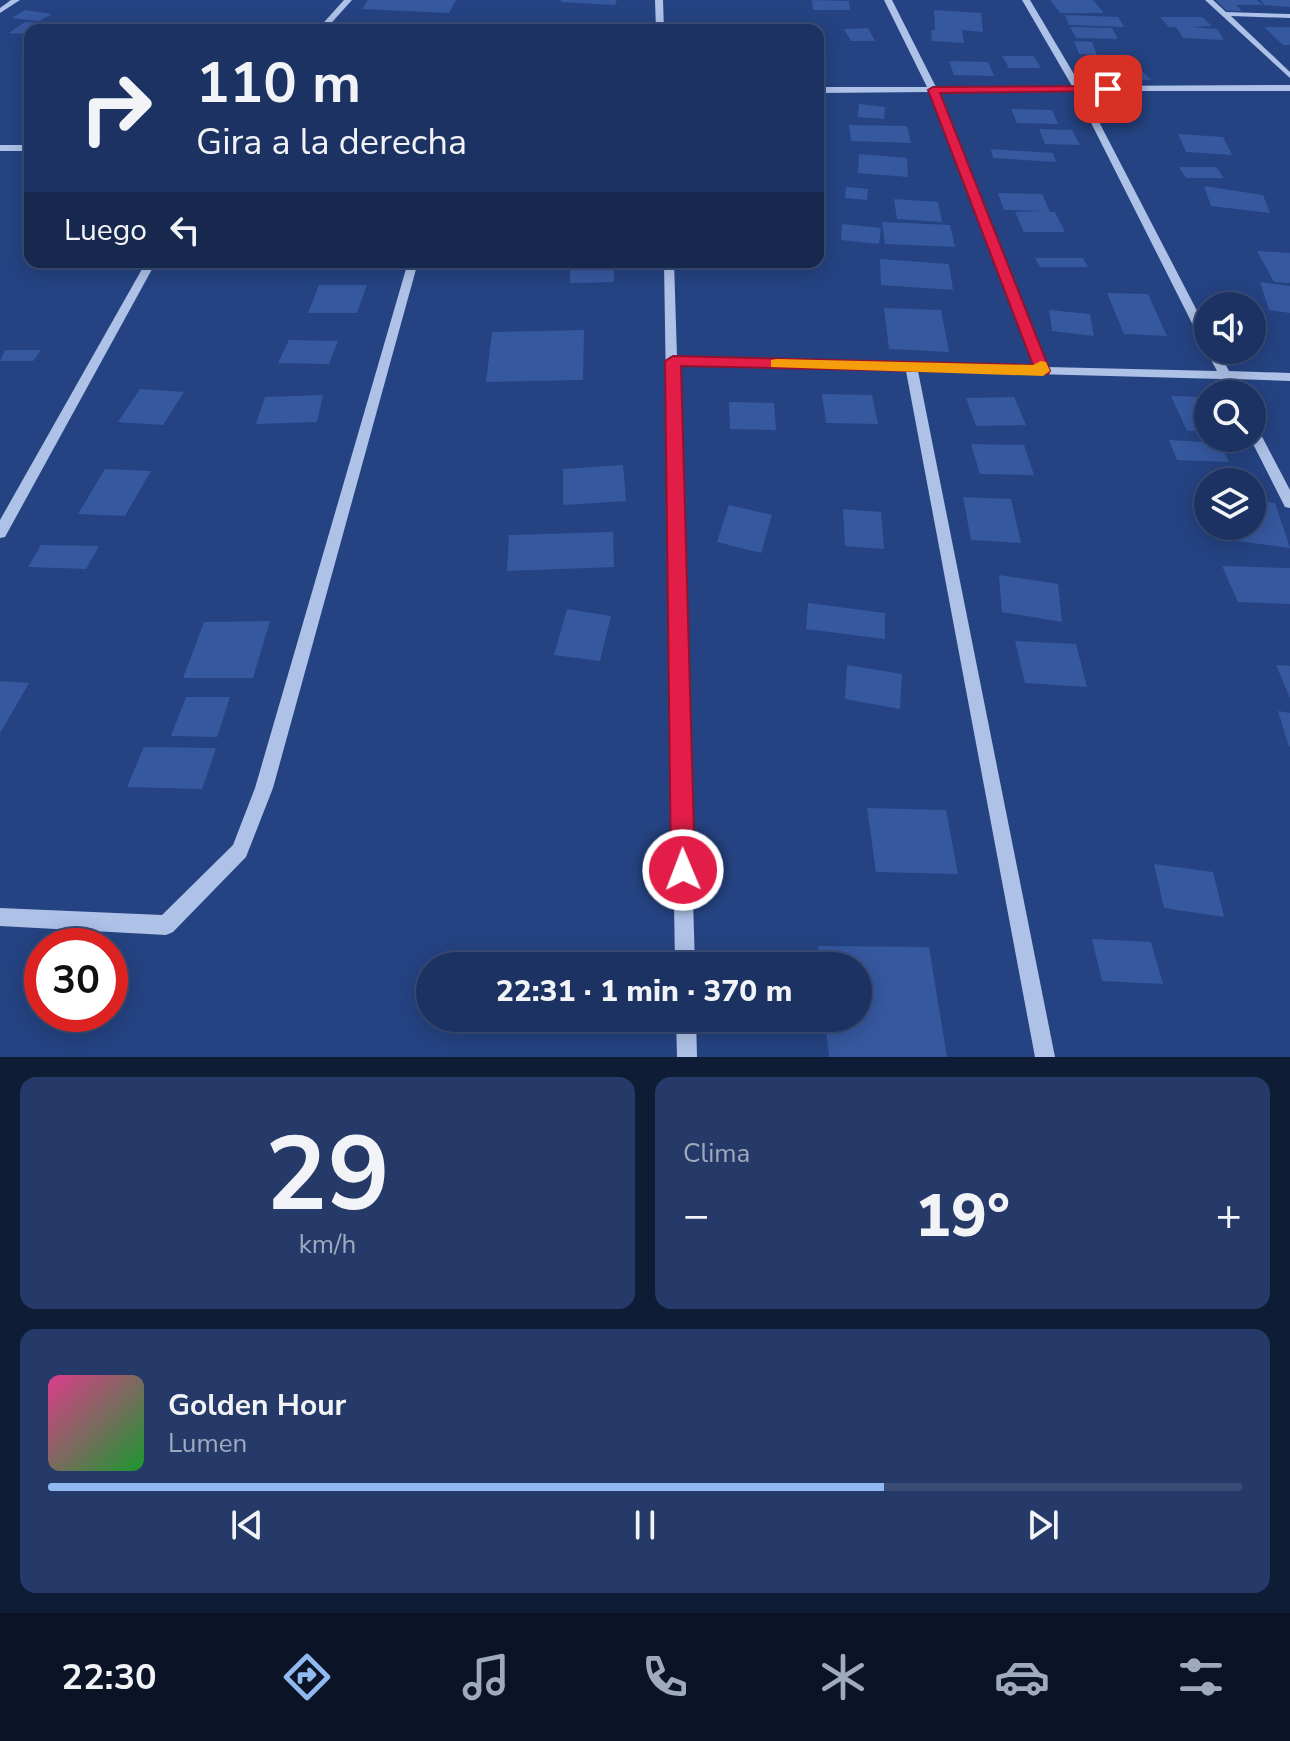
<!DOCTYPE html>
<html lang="es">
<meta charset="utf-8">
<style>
body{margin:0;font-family:"Nunito Sans",sans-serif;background:#253a68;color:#f1f3f6;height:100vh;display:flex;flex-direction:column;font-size:30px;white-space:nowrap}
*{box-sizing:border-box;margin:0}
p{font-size:26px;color:#a0aabe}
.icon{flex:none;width:44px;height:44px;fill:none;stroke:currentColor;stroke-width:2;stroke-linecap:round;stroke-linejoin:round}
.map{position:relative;height:1057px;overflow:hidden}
.sheet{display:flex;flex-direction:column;gap:20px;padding:20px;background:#0f1c36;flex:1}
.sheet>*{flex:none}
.banner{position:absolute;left:24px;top:24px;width:800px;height:244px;border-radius:16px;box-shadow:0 4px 20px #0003,0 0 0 2px #3a4d77;background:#1c3262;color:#f1f3f6;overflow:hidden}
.tools{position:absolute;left:1194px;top:292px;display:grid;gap:16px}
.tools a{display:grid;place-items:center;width:72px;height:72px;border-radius:50%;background:#1c3262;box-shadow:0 4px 20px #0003,0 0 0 2px #3a4d77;font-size:40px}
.speed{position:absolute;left:24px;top:928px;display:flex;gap:16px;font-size:40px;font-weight:700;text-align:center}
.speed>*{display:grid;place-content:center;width:104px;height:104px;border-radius:50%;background:#1c3262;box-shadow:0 4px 20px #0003,0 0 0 2px #3a4d77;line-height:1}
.speed .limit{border:12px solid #d22;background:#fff;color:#111}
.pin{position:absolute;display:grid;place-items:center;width:68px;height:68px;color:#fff;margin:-34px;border-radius:16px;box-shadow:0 4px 12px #0006}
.me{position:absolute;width:88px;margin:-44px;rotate:359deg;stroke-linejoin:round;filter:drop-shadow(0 0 6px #0008)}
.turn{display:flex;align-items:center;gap:28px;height:168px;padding:0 40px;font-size:36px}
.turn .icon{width:104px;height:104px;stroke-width:2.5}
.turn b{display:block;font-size:56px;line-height:68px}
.then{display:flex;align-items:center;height:76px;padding:0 40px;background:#0003;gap:16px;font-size:30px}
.big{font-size:60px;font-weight:800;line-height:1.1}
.sheet .tile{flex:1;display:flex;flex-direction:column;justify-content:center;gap:12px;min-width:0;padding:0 28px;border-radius:16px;background:#253a68}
.sheet .dial{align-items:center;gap:0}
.dial b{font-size:104px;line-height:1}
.song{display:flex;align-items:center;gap:24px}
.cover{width:96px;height:96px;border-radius:12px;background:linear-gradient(135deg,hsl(330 70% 55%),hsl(130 70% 35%))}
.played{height:8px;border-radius:4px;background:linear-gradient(90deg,#90b9f0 70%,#3a4d77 70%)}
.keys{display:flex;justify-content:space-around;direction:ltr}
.heat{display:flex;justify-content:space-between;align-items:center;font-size:44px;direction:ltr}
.sheet .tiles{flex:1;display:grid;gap:20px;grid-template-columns:1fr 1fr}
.tile:last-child{grid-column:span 2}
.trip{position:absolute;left:416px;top:952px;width:456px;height:80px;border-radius:40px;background:#1c3262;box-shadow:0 4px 20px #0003,0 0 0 2px #3a4d77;font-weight:800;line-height:80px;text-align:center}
.dock{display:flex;height:128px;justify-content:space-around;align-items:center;background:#0b1427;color:#a0aabe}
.dock .icon{width:56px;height:56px}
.dock .active{color:#90b9f0}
.dock b{font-size:36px;color:#f1f3f6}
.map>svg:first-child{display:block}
</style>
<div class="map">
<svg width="1290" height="1057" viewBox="0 0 1290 1057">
<rect width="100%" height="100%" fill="#254382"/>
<path fill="#36589f" d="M368 0H456L449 13 362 9Z
M561 0H617L615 5 561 2Z
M812 0 849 1 850 10H813Z
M1050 0H1093L1104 13H1060Z
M1216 0H1257L1263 5H1236L1242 11H1227Z
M1261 0H1290V7L1264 5Z
M25 10 52 14 39 21 12 18Z
M934 10 981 13 983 32 962 30 964 43 932 41 931 30H935Z
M1065 15 1118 17 1124 27 1069 25Z
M1160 17H1202L1212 26 1191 27 1217 29 1224 40 1183 38 1176 27H1169Z
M25 22 44 23 30 30 29 34 9 33Z
M1070 27 1112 28 1118 39 1076 38Z
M1264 27H1290V45H1283Z
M868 28 875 41H851L844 29Z
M1074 41 1092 42 1097 55 1079 54Z
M1002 56H1034L1041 68H1009Z
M1130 59 1151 80 1121 81 1102 60Z
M949 61 988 62 994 76 954 75Z
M859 104 885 107 884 119 858 117Z
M1011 109 1052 110 1058 124 1017 123Z
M849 125 907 126 911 143 851 141Z
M1039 129 1072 130 1080 145 1045 144Z
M1178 134 1223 137 1232 155 1186 152Z
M991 149 1053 153 1056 162 993 158Z
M859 154 907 158 908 177 858 173Z
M1179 167H1216L1224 178H1186Z
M1204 186 1263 195 1270 213 1211 206Z
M846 187 868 189 867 200 845 198Z
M998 193 1042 194 1050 212H1055L1065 232H1024L1015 212 1043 211 1004 210Z
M894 199 938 202 942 222 897 219Z
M882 222 950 225 955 247 885 244Z
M842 224 881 228 879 244 841 240Z
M1257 251 1290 253V283L1274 282Z
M1035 258H1083L1088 267H1040Z
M880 259 949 264 953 290 881 285Z
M185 262H225L223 266 182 267Z
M614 263V282L570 283V264Z
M1260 282 1290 286V313L1269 310Z
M319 285H367L357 313H308Z
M1107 293 1148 294 1167 336 1124 334Z
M884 308 941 310 949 352 889 349Z
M1049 310 1090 314 1094 336 1052 331Z
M584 330 583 380 486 382 492 332Z
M289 340 338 341 329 364 278 363Z
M5 350H41L33 361H0Z
M140 389 184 392 163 425 118 422Z
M822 394 872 395 878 424 826 423Z
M323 395 317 422 256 424 265 397Z
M1171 396 1208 397V431H1187Z
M1014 397 1026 425 976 426 966 398Z
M729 402 774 403 776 430 730 429Z
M1169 440 1220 443 1229 462 1177 460Z
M971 444 1024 445 1034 475 980 474Z
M623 465 626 501 563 505V469Z
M105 469 151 471 125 516 78 514Z
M963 497 1011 499 1021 543 971 540Z
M1252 500 1275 503 1290 548 1237 541 1232 526H1252Z
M729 505 772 515 761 553 717 542Z
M843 509 881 512 884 549 845 546Z
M613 532 614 567 507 571 509 535Z
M41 545 99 546 86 569 28 567Z
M1222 566 1290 568V604L1238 602Z
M999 575 1058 584 1062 622 1002 612Z
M808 603 885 613V639L806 629Z
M567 609 611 616 600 661 554 655Z
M270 621 253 678H183L204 622Z
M1015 641 1076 644 1087 687 1025 683Z
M847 665 902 674 900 709 845 699Z
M1276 665 1290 666V698Z
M0 681 29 683 0 733Z
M186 697H230L217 737 171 736Z
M1278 711 1290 713V746L1289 747Z
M144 747 216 748 202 789 127 787Z
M867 808 946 810 958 874 876 872Z
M1154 864 1213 872 1224 917 1164 908Z
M1092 939 1151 942 1163 984 1102 981Z
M818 946 929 947 947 1057H829L825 1018H858V966H820Z"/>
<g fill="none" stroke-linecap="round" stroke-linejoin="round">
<path fill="#aec1e7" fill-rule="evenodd" d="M11 0H20L0 13V8Z
M344 0H352L325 30H317Z
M655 0H663L664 30H656Z
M884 0H892L936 87 1072 86 1022 0H1030L1081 86 1290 85V91H1083L1208 332V347L1202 343 1075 91 938 92 1047 367 1217 371 1206 350 1208 347V350H1218L1229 371 1290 373V381L1233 379 1240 394H1228L1221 379 918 371 1055 1057H1035L906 371 677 365 695 966H675L664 262H674L677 357 1035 366 930 92 818 93V87H927Z
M1205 0H1213L1226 12 1290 14V18L1231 16 1290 72V78Z
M0 145H30V151H0Z
M146 262H156L5 537 0 538V520Z
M408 262H418L273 788 246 857 173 932 166 935 0 926V908L162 915 233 845 255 788Z
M1252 425 1258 429 1290 490V508L1285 507 1250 438H1252Z
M676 1018H696L697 1057H677Z"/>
</g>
<path fill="#e11d48" stroke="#92132f" stroke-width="2" d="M1108 86 1112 87V91L940 93 1050 371 1048 374 681 366 695 870 692 879 683 882 675 879 671 870 665 361 673 356 1033 365 928 90 933 87Z"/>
<path fill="#f59e0b" d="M777 359 1033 365 1041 361 1046 362 1050 371 1043 376 771 367V360Z"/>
</svg>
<div class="tools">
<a><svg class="icon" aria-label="sound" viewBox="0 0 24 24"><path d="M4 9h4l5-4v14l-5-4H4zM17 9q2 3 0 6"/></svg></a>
<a><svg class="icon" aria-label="search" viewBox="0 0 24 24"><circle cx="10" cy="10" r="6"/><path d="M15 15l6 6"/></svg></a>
<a><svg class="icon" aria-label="layers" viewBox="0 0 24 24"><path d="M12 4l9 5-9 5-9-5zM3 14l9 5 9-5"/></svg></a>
</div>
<div class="speed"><div class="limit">30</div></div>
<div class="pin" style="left:1108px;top:89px;background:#d93025"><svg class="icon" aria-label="arrive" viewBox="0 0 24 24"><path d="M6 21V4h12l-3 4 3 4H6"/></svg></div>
<svg class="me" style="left:683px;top:870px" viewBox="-20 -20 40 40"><circle r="17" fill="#e11d48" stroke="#fff" stroke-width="3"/><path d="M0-11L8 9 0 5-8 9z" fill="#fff"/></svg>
<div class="trip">22:31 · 1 min · 370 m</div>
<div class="banner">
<div class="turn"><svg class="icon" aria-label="right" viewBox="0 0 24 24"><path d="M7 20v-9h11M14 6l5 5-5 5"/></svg><div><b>110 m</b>Gira a la derecha</div></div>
<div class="then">Luego<svg class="icon" aria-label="left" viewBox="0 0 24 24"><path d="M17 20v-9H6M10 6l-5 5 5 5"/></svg></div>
</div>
</div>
<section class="sheet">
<div class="tiles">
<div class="tile dial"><b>29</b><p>km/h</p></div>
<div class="tile"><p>Clima</p>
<div class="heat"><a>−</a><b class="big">19°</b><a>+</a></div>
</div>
<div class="tile">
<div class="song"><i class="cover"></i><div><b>Golden Hour</b><p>Lumen</p></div></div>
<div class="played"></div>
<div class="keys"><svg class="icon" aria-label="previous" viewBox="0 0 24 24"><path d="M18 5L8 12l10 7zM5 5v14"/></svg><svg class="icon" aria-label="pause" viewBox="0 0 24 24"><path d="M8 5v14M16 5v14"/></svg><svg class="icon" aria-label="next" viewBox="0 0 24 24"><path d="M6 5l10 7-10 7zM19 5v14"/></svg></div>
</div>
</div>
</section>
<nav class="dock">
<b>22:30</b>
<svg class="icon active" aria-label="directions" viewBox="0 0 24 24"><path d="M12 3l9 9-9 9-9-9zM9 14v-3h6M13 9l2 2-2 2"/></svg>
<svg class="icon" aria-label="music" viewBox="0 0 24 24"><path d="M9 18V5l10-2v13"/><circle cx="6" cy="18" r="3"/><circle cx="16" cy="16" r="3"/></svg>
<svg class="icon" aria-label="phone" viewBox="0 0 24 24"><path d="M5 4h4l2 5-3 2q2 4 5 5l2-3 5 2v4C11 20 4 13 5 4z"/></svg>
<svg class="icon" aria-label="climate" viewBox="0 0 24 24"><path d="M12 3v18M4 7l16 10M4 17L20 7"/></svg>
<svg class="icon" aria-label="car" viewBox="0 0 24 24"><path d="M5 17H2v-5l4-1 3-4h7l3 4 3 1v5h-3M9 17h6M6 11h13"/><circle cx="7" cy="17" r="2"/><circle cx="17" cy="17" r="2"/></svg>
<svg class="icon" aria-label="filters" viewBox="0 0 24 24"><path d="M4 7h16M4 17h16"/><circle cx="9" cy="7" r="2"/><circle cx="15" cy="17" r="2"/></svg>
</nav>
